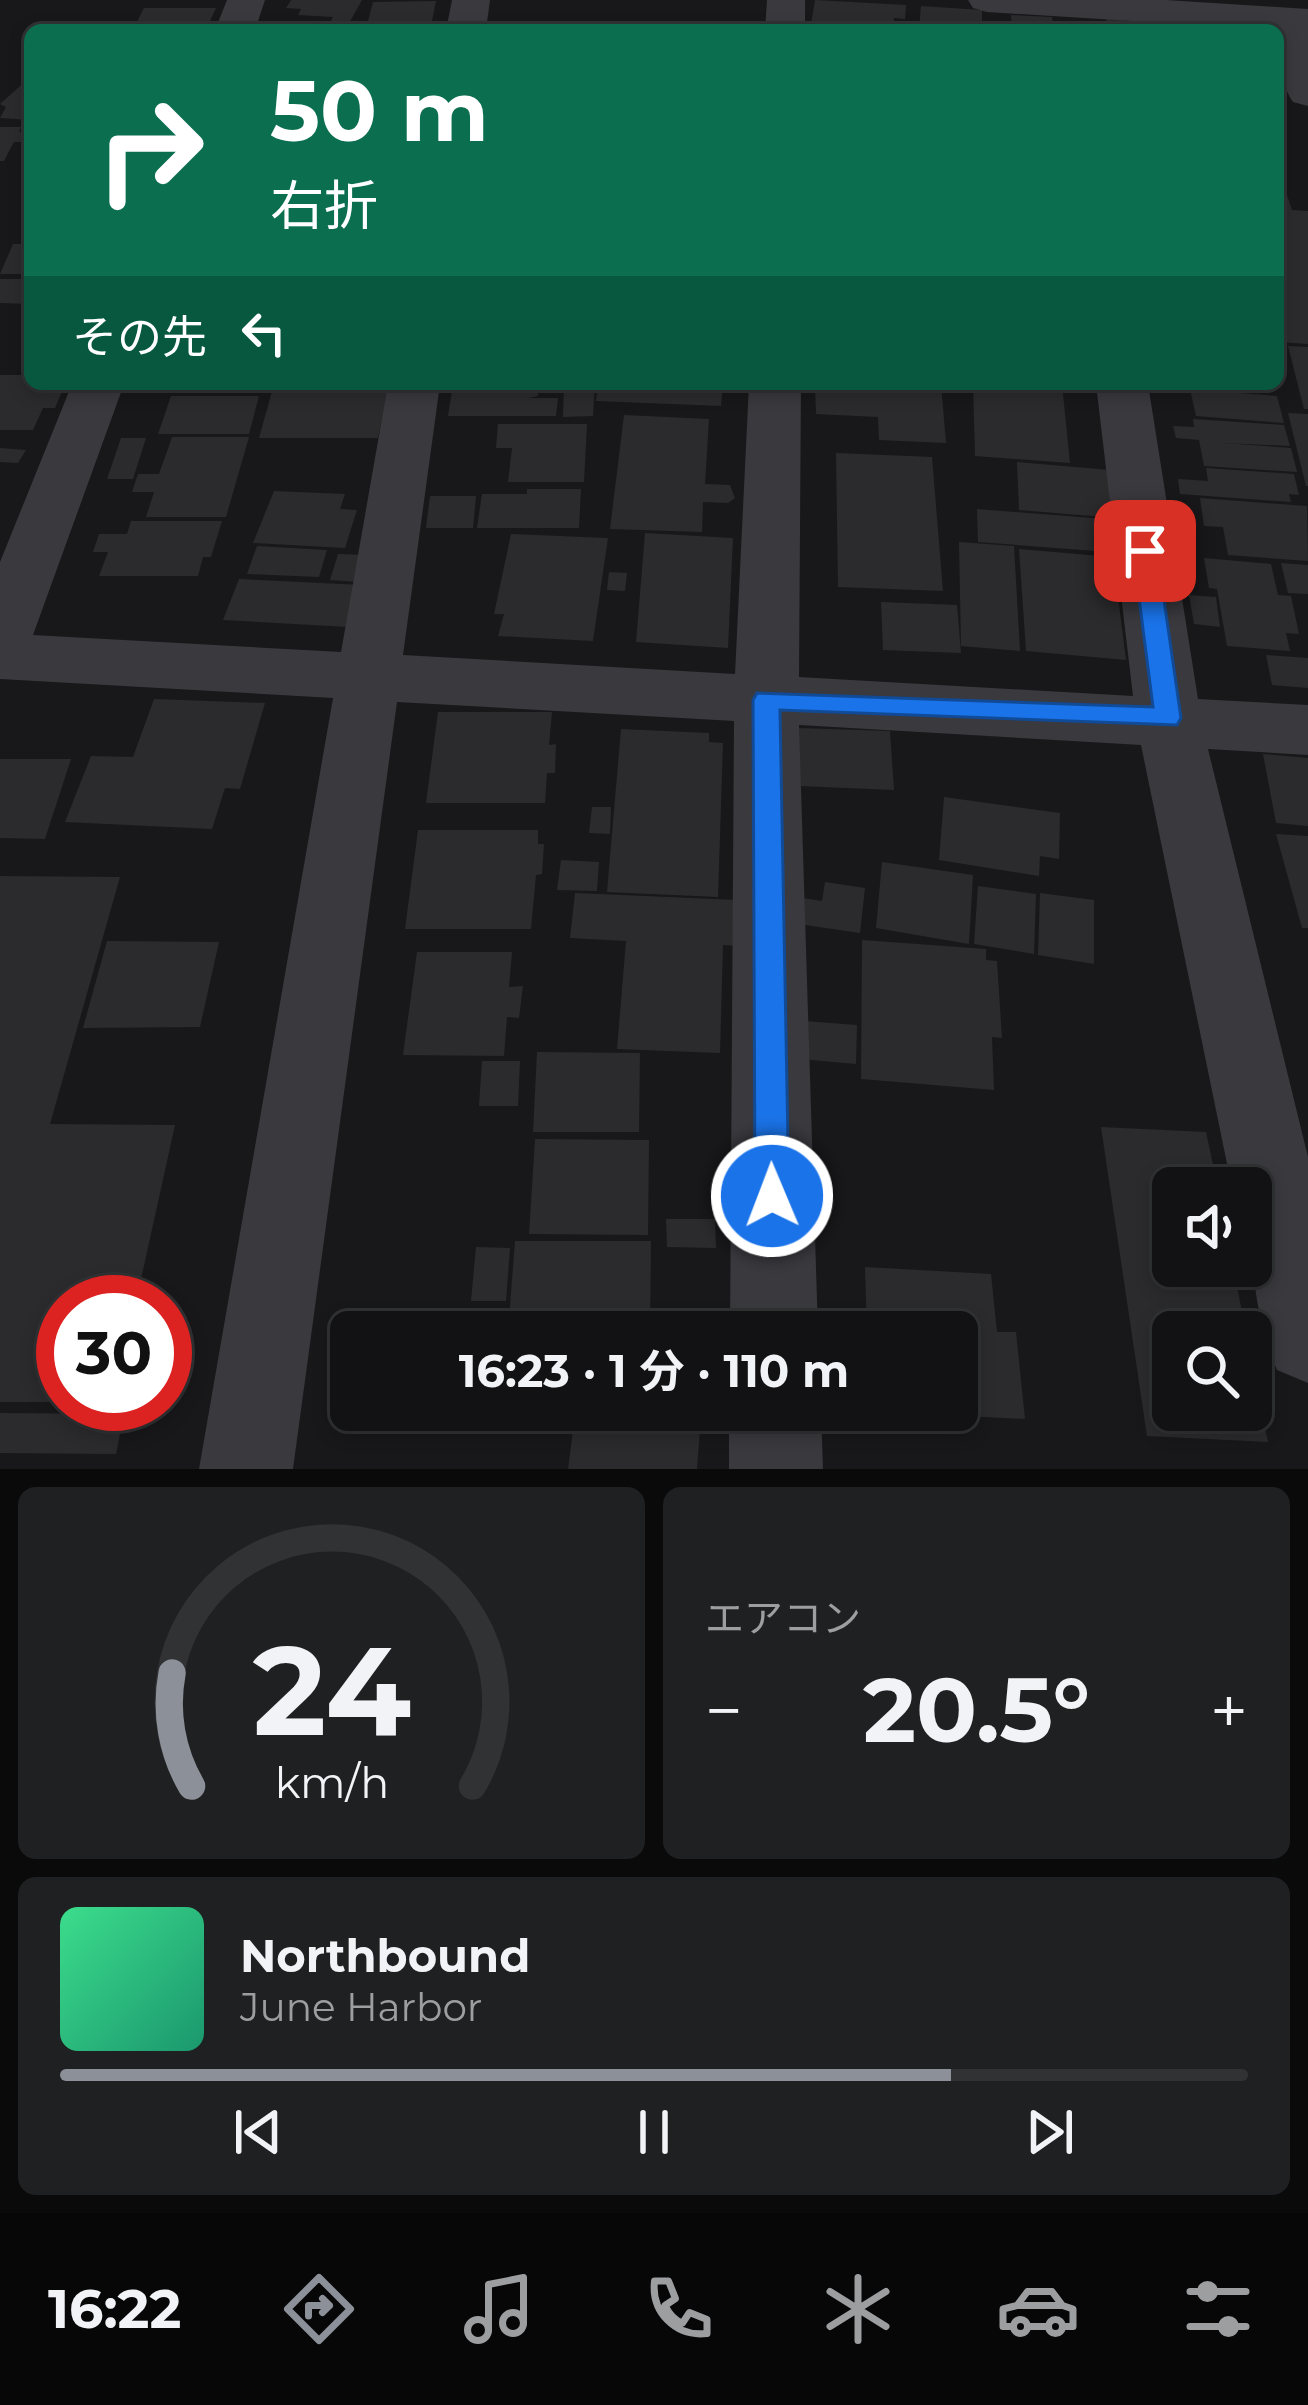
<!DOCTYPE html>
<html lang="ja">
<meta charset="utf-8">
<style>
body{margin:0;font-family:Montserrat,"Noto Sans JP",sans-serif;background:#1f2022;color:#f1f3f6;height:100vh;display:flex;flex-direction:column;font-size:45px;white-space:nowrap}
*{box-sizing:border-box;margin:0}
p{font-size:39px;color:#9c9ea0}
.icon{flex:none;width:66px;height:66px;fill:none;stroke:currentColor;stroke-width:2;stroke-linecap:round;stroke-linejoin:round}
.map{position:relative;height:1469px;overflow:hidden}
.panel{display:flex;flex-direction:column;gap:18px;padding:18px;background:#0a0a0b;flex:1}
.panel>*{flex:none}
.guide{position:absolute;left:24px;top:24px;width:1260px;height:366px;border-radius:18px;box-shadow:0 6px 18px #0003,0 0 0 3px #313234;background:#0b6e4f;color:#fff;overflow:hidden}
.tools{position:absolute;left:1152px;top:1167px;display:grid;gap:24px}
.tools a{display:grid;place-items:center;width:120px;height:120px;border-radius:18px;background:#121214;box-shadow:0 6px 18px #0003,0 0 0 3px #313234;font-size:60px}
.speed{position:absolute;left:36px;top:1275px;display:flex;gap:24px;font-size:60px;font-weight:700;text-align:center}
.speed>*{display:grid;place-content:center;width:156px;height:156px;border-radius:50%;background:#121214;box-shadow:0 6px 18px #0003,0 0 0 3px #313234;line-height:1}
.speed .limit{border:18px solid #d22;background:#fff;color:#111}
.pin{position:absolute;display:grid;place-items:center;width:102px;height:102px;color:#fff;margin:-51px;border-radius:24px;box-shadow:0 6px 18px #0006}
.me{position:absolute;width:132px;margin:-66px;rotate:359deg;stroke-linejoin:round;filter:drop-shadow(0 0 9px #0008)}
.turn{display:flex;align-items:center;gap:42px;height:252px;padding:0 48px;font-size:54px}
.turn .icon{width:156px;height:156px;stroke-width:2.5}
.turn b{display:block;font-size:84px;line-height:102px}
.then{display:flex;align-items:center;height:114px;padding:0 48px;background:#0003;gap:24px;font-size:45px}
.big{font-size:90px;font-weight:700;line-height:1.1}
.panel .tile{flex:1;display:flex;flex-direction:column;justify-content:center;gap:18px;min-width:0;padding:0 42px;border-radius:18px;background:#1f2022}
.panel .dial{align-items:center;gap:0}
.dial svg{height:312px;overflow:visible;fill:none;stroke:#313234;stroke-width:7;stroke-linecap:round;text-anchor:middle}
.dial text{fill:#f1f3f6;stroke:none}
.song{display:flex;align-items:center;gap:36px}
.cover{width:144px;height:144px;border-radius:18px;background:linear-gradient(135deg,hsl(150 70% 55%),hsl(160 70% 35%))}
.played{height:12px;border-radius:6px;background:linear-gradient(90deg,#8c9099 75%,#313234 75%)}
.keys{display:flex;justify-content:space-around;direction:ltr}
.heat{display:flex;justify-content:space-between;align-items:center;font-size:66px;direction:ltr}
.panel .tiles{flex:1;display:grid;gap:18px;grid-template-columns:1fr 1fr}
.tile:last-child{grid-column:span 2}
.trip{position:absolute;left:330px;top:1311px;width:648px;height:120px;border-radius:18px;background:#121214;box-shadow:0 6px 18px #0003,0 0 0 3px #313234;font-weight:700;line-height:120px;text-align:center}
.tab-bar{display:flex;height:192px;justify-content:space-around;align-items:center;background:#070708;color:#9c9ea0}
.tab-bar .icon{width:84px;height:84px}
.tab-bar .active{color:#8c9099}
.tab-bar b{font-size:54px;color:#f1f3f6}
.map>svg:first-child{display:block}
</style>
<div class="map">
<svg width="1308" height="1469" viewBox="0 0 1308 1469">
<rect width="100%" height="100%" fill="#18181a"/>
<path fill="#2b2b2d" d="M291 0H362L348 25 329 24 333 17 298 15 301 9 286 8Z
M815 0 906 5 905 19 894 18 893 30H810Z
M436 1 432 21H368L373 2Z
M921 6 982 10V30H919Z
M144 8H216L206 30H133Z
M1011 15 1052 17 1054 30H1012Z
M1106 19 1149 22 1151 30H1108Z
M30 77V120L0 118 6 107 0 104Z
M0 127H21L19 132H27L21 142H14L4 161H0Z
M1278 168 1292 210 1308 211V344L1278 342Z
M13 244H30V274H0Z
M0 279H30V304L0 303Z
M1288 346 1308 347V409H1304Z
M0 375H30V384H65L55 408H43L33 430H0Z
M175 384H263L260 393H172Z
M274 384H389L378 438H259Z
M453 384H539L538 396 529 398H558L556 416H448Z
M564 384H595L593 416 563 417Z
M598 384H723L721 406 596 401Z
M827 384H941L946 443 879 440 878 417 816 414 815 386Z
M973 384H1062L1070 463 975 456Z
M1190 384H1258L1260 392 1190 387Z
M1190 389 1277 396 1284 423 1196 416Z
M171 396H259L249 434H158Z
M1288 413 1308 414V486H1306Z
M624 415 709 419 705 484 730 485 735 498 728 503 703 502 702 532 610 529Z
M1193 419 1284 425 1290 446 1222 443 1291 448 1297 472 1204 466 1199 440 1176 438 1173 426 1194 427Z
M498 424H587L584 482H508L512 448H496Z
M172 437H249L226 517H146L154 492H132L138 474H159Z
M121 438H146L133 479H107Z
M0 448 26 450 18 463 0 462Z
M836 453 932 457 943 591 838 587Z
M1017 462 1110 470 1116 518 1019 510Z
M1206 468 1294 474 1299 495 1289 494 1291 502 1180 494 1178 479 1208 481Z
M527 489H581L579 528H477L482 494H527Z
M274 491 345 494 340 509 357 510 345 548 253 543Z
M430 496H476L473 528H426Z
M1200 498 1307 506 1308 561 1228 555 1223 527 1204 526Z
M977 509 1117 520 1121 553 978 542Z
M131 521H222L211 557H203L198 576H99L108 552H93L99 534H127Z
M645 533 733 538 728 648 636 642Z
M511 534 608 538 593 641 498 636 504 614H494Z
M959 542 1014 546 1020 651 961 646Z
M257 546 327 550 319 577 247 574Z
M1019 549 1113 557 1126 660 1026 651Z
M338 554 366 555 359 582 330 580Z
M1204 558 1271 564 1278 595 1291 596 1299 634 1286 633 1290 651 1227 646 1217 589 1209 588Z
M1281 563 1308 565V594L1288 593Z
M609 572 627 573 625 591 607 590Z
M239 579 361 585 348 627 223 620Z
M1189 595 1216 597 1220 627 1194 624Z
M881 602 957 605 961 653 883 650Z
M1266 655 1308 658V688L1272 685Z
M154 699 265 703 240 789 225 788 212 829 65 822 91 756 133 757Z
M438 712H552L549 745 556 744 555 773H547L545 803H426Z
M798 728 890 731 894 790 799 786Z
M621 729 709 733V742L723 743 718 897 607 892Z
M1263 754 1308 758V826L1276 823Z
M0 759H71L45 839 0 838Z
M944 797 1060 813 1059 859 1040 856 1039 876 939 860Z
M592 807H611L610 834 589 833Z
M418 830H538V844H544L542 874 536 875 531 929H405Z
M1276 834 1308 836V928H1302Z
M561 860 599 862 597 891 557 890Z
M882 862 973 875 969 944 876 928Z
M0 876 120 877 50 1124 175 1125 136 1302H63V1402H0Z
M825 882 865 888 860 933 785 922 790 896 822 901Z
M978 886 1036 894 1034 954 974 944Z
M575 893 737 900V946L723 945 720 1053 617 1049 626 941 570 938Z
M1040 893 1094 900V964L1038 955Z
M862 940 986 949V960L997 961 1002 1038 992 1037 994 1090 861 1079Z
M107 941 219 942 200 1027 83 1028Z
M417 952H512L509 987 523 986 519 1018 507 1017 504 1056 403 1055Z
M791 1020 857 1025 856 1064 789 1058Z
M537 1052 640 1053 639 1132H533Z
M482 1061H520L518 1106H479Z
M1101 1127 1206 1132 1218 1188H1173V1266H1233L1246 1332H1173V1410H1251L1253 1369 1268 1442 1147 1436Z
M535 1139 649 1140 648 1235 529 1234Z
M666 1219H715L716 1248 667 1247Z
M515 1241H651L650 1332H508Z
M476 1247 510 1248 506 1301H471Z
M865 1267 991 1274 997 1332H1016L1025 1419 926 1414 957 1410V1332H867Z
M0 1413 124 1414 116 1454 0 1453Z
M575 1415 700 1429 697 1469H568Z"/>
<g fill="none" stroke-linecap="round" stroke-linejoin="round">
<path fill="#39393e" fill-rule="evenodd" d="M227 0H265L255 30H215Z
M452 0H490L486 30H446Z
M767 0H805V30H765Z
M968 0H1166L1308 9V106L1293 102C1278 79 1278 56 1278 30L987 12 973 8Z
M72 384H124L33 635 341 652 388 384H440L403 655 735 674 749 384H801L799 677 1133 696 1096 384H1148L1198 699 1308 705V755L1208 749 1308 1157V1383L1277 1370C1251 1307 1251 1254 1251 1188H1232L1141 745 799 725 818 1332H730L734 721 397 702 293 1469H199L333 698 0 679V562Z
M729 1410H821L823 1469H729Z"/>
</g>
<path fill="#1a73e8" stroke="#114b97" stroke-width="3" d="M1145 543 1157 551 1181 718 1177 725 780 710 789 1196 784 1208 772 1213 760 1208 755 1196 753 700 757 693 1153 707 1133 551Z"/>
</svg>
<div class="tools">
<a><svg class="icon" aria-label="sound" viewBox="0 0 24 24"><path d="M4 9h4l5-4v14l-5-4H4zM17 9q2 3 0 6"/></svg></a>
<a><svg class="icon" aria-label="search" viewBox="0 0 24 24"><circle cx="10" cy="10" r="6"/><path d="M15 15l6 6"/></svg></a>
</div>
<div class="speed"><div class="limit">30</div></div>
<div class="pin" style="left:1145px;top:551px;background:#d93025"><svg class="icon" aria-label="arrive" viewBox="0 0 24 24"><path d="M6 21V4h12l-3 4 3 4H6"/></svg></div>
<svg class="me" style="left:772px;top:1196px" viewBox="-20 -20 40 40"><circle r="17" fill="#1a73e8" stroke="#fff" stroke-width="3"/><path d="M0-11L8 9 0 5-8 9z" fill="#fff"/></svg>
<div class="trip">16:23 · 1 分 · 110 m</div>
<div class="guide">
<div class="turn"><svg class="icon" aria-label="right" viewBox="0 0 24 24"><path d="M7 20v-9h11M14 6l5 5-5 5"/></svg><div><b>50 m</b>右折</div></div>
<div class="then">その先<svg class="icon" aria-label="left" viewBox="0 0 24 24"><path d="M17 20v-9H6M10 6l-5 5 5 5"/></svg></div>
</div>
</div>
<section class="panel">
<div class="tiles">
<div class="tile dial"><svg viewBox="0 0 100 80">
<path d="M14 69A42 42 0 1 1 86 69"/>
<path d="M14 69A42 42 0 0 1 9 40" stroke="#8c9099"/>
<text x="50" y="56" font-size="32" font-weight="700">24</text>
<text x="50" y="72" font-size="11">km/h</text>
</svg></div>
<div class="tile"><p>エアコン</p>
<div class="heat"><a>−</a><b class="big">20.5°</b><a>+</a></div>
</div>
<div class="tile">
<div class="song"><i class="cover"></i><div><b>Northbound</b><p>June Harbor</p></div></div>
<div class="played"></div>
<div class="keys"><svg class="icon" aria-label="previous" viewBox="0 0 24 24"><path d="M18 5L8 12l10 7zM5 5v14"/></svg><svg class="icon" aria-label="pause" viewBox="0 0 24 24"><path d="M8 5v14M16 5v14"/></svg><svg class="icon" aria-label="next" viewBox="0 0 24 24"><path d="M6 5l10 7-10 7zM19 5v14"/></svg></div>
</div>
</div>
</section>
<nav class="tab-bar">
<b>16:22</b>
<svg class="icon active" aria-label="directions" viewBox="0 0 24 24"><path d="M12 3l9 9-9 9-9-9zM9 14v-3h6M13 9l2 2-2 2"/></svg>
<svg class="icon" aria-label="music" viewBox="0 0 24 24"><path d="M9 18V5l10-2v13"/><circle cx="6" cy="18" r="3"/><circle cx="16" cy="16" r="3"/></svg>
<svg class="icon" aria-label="phone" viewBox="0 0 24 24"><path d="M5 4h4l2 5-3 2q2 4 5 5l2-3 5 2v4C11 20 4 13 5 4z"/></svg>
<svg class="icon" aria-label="climate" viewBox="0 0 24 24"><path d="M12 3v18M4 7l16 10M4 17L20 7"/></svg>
<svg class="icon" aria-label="car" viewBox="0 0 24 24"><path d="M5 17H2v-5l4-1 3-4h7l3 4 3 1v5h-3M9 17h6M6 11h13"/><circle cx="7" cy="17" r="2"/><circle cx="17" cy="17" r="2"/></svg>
<svg class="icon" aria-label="filters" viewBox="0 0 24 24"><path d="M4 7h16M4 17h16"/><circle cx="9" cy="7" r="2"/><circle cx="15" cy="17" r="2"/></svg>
</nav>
